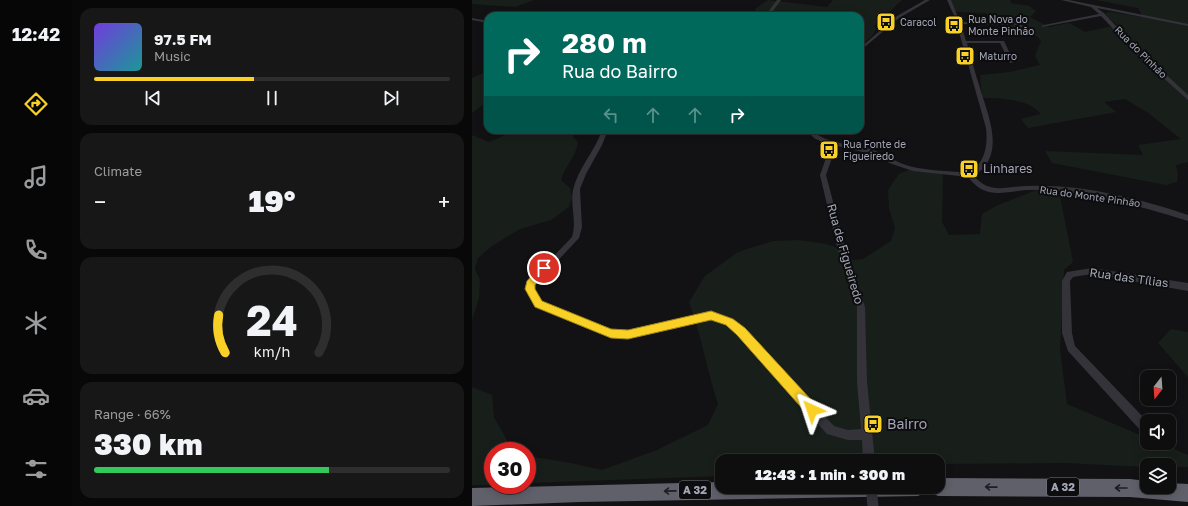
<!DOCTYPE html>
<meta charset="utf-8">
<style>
body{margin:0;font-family:"Golos Text",sans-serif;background:#171718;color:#f1f3f6;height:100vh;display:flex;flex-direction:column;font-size:15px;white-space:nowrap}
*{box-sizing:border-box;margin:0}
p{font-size:13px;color:#9b9c9e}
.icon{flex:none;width:22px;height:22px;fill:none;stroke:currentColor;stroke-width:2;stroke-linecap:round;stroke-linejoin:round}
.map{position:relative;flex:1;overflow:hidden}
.sheet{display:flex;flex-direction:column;gap:8px;padding:8px;background:#080808;width:400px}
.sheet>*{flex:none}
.top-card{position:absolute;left:12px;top:12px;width:380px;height:122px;border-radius:12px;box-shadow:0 2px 10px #0003,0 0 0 1px #2e2e2f;background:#00695c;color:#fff;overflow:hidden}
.needle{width:26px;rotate:197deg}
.fabs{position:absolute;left:668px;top:370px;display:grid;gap:8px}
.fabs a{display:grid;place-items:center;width:36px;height:36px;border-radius:8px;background:#0e0e0f;box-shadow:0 2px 10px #0003,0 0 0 1px #2e2e2f;font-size:20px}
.speed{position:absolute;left:12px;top:442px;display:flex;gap:8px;font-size:20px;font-weight:700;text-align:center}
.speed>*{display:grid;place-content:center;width:52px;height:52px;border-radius:50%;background:#0e0e0f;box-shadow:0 2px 10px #0003,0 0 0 1px #2e2e2f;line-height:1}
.speed .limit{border:6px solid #d22;background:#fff;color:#111}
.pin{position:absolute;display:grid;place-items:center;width:34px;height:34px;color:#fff;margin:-17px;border:2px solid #fff;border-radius:50%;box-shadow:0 1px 4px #0007}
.me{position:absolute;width:44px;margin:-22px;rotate:318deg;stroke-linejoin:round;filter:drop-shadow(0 0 3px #0008)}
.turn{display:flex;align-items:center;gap:14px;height:84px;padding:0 12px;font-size:18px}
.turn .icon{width:52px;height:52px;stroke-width:2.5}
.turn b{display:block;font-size:28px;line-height:34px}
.lanes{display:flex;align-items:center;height:38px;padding:0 12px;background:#0003;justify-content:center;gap:20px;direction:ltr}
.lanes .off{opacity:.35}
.big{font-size:30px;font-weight:800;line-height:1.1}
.sheet .tile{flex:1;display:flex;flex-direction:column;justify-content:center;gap:6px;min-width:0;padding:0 14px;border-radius:12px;background:#171718}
.sheet .dial{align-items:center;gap:0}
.dial svg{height:104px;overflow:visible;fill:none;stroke:#2e2e2f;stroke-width:7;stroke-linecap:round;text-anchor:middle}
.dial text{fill:#f1f3f6;stroke:none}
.song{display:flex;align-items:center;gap:12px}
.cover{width:48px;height:48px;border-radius:6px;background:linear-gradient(135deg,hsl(260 70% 55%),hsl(180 70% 35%))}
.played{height:4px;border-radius:2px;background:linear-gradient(90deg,#f9d025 45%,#2e2e2f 45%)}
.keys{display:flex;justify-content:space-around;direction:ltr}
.heat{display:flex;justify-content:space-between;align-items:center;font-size:22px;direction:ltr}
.charge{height:6px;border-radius:3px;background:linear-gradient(90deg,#34c759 66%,#2e2e2f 0)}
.trip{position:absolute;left:243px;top:454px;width:230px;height:40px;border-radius:12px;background:#0e0e0f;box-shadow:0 2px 10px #0003,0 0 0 1px #2e2e2f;font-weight:800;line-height:40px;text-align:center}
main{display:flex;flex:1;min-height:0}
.tabs{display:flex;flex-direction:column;width:72px;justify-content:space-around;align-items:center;background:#060606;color:#9b9c9e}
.tabs .icon{width:28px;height:28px}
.tabs .current{color:#f9d025}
.tabs b{font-size:18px;color:#f1f3f6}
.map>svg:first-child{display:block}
</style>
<main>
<nav class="tabs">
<b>12:42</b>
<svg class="icon current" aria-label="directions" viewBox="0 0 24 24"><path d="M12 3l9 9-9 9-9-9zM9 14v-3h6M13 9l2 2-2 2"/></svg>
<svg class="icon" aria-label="music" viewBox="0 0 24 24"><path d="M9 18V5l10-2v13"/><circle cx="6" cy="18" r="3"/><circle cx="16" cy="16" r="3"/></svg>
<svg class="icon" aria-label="phone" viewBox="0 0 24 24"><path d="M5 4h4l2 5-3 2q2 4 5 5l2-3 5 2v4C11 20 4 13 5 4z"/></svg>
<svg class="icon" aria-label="climate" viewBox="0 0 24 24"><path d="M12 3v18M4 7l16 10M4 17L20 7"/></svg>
<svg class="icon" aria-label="car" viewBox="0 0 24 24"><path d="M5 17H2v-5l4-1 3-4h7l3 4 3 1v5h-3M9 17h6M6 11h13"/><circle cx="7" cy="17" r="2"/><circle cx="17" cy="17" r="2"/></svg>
<svg class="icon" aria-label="filters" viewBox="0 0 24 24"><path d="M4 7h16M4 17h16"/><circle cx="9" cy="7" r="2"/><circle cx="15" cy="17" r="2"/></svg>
</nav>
<section class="sheet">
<div class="tile">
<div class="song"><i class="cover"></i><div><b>97.5 FM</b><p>Music</p></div></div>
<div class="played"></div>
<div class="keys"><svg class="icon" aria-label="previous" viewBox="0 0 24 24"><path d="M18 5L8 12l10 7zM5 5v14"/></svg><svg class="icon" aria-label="pause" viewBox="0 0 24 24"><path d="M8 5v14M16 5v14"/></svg><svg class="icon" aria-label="next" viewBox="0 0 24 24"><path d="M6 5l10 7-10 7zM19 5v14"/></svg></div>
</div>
<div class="tile"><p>Climate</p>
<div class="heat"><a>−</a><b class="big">19°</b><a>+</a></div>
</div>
<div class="tile dial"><svg viewBox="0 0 100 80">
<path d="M14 69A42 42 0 1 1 86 69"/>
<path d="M14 69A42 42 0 0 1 9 40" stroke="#f9d025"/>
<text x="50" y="56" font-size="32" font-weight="700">24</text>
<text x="50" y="72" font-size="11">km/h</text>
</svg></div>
<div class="tile"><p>Range · 66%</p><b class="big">330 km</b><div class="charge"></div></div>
</section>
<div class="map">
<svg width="716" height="506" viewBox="0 0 716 506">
<rect width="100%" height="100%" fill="#121214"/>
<path fill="#181f1a" d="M0 0H62L43 7 0 4Z
M296 0 355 7 361 0H430L402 26 404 29 400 36 388 46V16H286L283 9Z
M477 0H538L539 3 557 6 564 11 558 17 577 27 597 23 613 32 645 25 634 15V13L637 12 671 17 666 8 624 0H716V162L704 165 706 175 705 182 694 185 580 163 573 151 671 155 666 145 709 139 675 112 653 99 632 102 644 112 556 128 549 119 569 114C557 99 529 98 510 98L508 75 538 72 568 65 563 56 569 41 565 36 535 32 532 28 533 25H540L541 23 534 17 516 16 514 13 484 12 481 10Z
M16 71V101L0 113V78Z
M38 130H103L101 137 106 142C104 157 93 166 89 180L98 188 100 197 97 207 79 220 48 229 20 246 6 258 3 269 8 280 7 298 0 320V135L17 142 31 136Z
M437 170 471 172 470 222 477 235 508 234 510 214 524 206 562 191H587L601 262 592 270 588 350 595 404 675 438V443H687L716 455V467H697V465H675V467L593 463 466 464V461H250V476L55 483V456L99 463 130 470 185 450 236 425 246 404C235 370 229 335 217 302L233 276 266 252 301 241 326 240 354 244 366 248 381 260 391 259 419 241 423 228 417 208 416 190 427 174Z
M699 329 716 332V377L686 343Z
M0 387 20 395 22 417 41 451H21V485H0Z"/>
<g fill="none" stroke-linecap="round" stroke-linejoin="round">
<path fill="#333339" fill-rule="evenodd" d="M305 0H309L297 16H293Z
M453 0H458L427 18 388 51V48L425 16Z
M475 0H479L488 22 548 23 556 32 552 33 547 25 489 24 494 41H532L542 62 538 63 528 43H495C499 58 503 73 508 88 516 116 535 155 502 176 518 195 534 186 555 186 610 184 665 198 716 215V221C664 205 616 191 560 190 534 190 515 202 496 177L441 171 420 164 395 153 357 144 360 158 354 175 373 247 393 307 395 382 403 461H391L390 440H376L355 434 266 335 254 325 239 319 156 338H139L63 307 54 289 55 284 100 237C105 221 98 205 101 190 106 168 123 151 130 130H136L130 145 114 174 108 189 110 227 107 238 63 285 62 289 69 301 139 330H156L239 311 260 319 272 329 362 426 376 430 389 429 385 382V307L365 247 348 175 354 158 350 142 342 138 334 130H340C355 145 379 143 398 149 413 154 426 164 441 167 459 171 479 171 497 173 513 163 516 146 514 128L487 32 485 24 483 23 484 20Z
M589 0H597L716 24V26L625 8 632 13 657 40 716 95V100L668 57 629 16 570 27V26L572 25 627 14 619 7Z
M0 18 16 21V23L0 20Z
M620 268 716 283V291L620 274 601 277 598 281 600 333 603 346 675 421V432H673L669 431 596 351 590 333V281L595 272Z"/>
<path fill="#5f606a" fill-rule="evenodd" d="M466 478 658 479 675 481V487H697V483L716 484V502L658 497 466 496 460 493 457 487H466Z
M250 482V487H455L452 493 446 496 108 502 0 506V488Z"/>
<path stroke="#333339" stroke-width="11" d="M399 487 401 506"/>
</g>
<defs><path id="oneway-shaft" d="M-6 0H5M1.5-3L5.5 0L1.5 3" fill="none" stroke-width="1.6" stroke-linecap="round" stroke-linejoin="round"/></defs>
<g stroke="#1d1e21">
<use href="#oneway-shaft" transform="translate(519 487) rotate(-179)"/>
<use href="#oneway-shaft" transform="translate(649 488) rotate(-180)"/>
<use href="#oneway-shaft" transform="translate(198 491) rotate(179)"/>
</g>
<path fill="#f9d025" stroke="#a28718" d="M72 264 77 268 63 285V289L70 301 139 329 156 330 239 311 261 319 273 328 344 405 346 410 344 414 340 415 335 414 265 335 254 325 239 320 156 339 139 338 63 307 53 289 55 281 69 265Z"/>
<defs>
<g id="bus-square" transform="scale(1)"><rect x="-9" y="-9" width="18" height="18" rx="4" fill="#f9d025" stroke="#0d0d0f"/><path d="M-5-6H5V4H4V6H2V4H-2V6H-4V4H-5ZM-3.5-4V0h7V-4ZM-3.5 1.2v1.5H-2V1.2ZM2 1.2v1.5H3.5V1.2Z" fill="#111"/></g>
</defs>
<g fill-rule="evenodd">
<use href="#bus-square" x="414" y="22"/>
<use href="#bus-square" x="482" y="25"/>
<use href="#bus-square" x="493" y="56"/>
<use href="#bus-square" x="357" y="150"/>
<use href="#bus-square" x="497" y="169"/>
<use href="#bus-square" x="401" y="424"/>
</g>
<g text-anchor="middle" stroke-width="4" stroke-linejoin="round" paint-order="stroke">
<g font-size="10" fill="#a3a6b5" stroke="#0d0d0f" text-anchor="start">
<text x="496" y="23">Rua Nova do<tspan x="496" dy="12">Monte Pinhão</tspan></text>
<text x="428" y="26">Caracol</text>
<text x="507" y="60">Maturro</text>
<text x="371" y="148">Rua Fonte de<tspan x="371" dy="12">Figueiredo</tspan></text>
</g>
<g font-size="10" fill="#a3a6b5" stroke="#0d0d0f">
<text transform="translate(669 52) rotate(45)" y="4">Rua do Pinhão</text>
<text transform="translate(618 196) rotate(8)" y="4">Rua do Monte Pinhão</text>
</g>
<g fill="#0d0d0f" stroke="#767883" stroke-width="1">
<rect x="575" y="478" width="32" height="18" rx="3"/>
<rect x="207" y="481" width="32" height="18" rx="3"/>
</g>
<g font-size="11" font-weight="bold" fill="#a3a6b5">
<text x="591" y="491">A 32</text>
<text x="223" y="494">A 32</text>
</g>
<g font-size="12" fill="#a3a6b5" stroke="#0d0d0f" text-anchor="start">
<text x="511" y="173">Linhares</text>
</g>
<g font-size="12" fill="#a3a6b5" stroke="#0d0d0f">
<text transform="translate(373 254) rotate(74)" y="4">Rua de Figueiredo</text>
<text transform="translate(657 278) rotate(8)" y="4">Rua das Tílias</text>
</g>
<g font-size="14" fill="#a3a6b5" stroke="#0d0d0f" text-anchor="start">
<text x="415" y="429">Bairro</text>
</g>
</g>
</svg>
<div class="fabs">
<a><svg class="needle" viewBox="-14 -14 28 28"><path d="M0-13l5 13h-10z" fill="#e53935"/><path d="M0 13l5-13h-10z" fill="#9b9c9e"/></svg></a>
<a><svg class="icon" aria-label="sound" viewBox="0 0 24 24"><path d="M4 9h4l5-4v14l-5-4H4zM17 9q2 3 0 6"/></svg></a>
<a><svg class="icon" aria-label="layers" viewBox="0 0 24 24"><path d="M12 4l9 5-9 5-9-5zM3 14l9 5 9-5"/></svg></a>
</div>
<div class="speed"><div class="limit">30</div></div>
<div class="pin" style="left:72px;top:268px;background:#d93025"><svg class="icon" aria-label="arrive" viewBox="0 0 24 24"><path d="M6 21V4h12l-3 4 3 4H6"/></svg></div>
<svg class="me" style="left:340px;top:410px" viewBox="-20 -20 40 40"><path d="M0-17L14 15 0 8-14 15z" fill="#f9d025" stroke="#fff" stroke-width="4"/></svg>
<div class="trip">12:43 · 1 min · 300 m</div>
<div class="top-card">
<div class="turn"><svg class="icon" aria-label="right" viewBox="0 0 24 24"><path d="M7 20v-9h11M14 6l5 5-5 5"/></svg><div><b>280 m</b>Rua do Bairro</div></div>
<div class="lanes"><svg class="icon off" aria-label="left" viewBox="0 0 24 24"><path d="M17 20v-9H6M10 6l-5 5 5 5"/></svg><svg class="icon off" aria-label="ahead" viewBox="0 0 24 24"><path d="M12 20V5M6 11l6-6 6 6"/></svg><svg class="icon off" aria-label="ahead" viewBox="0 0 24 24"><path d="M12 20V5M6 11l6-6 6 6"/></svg><svg class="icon" aria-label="right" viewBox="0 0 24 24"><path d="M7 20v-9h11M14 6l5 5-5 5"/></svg></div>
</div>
</div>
</main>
